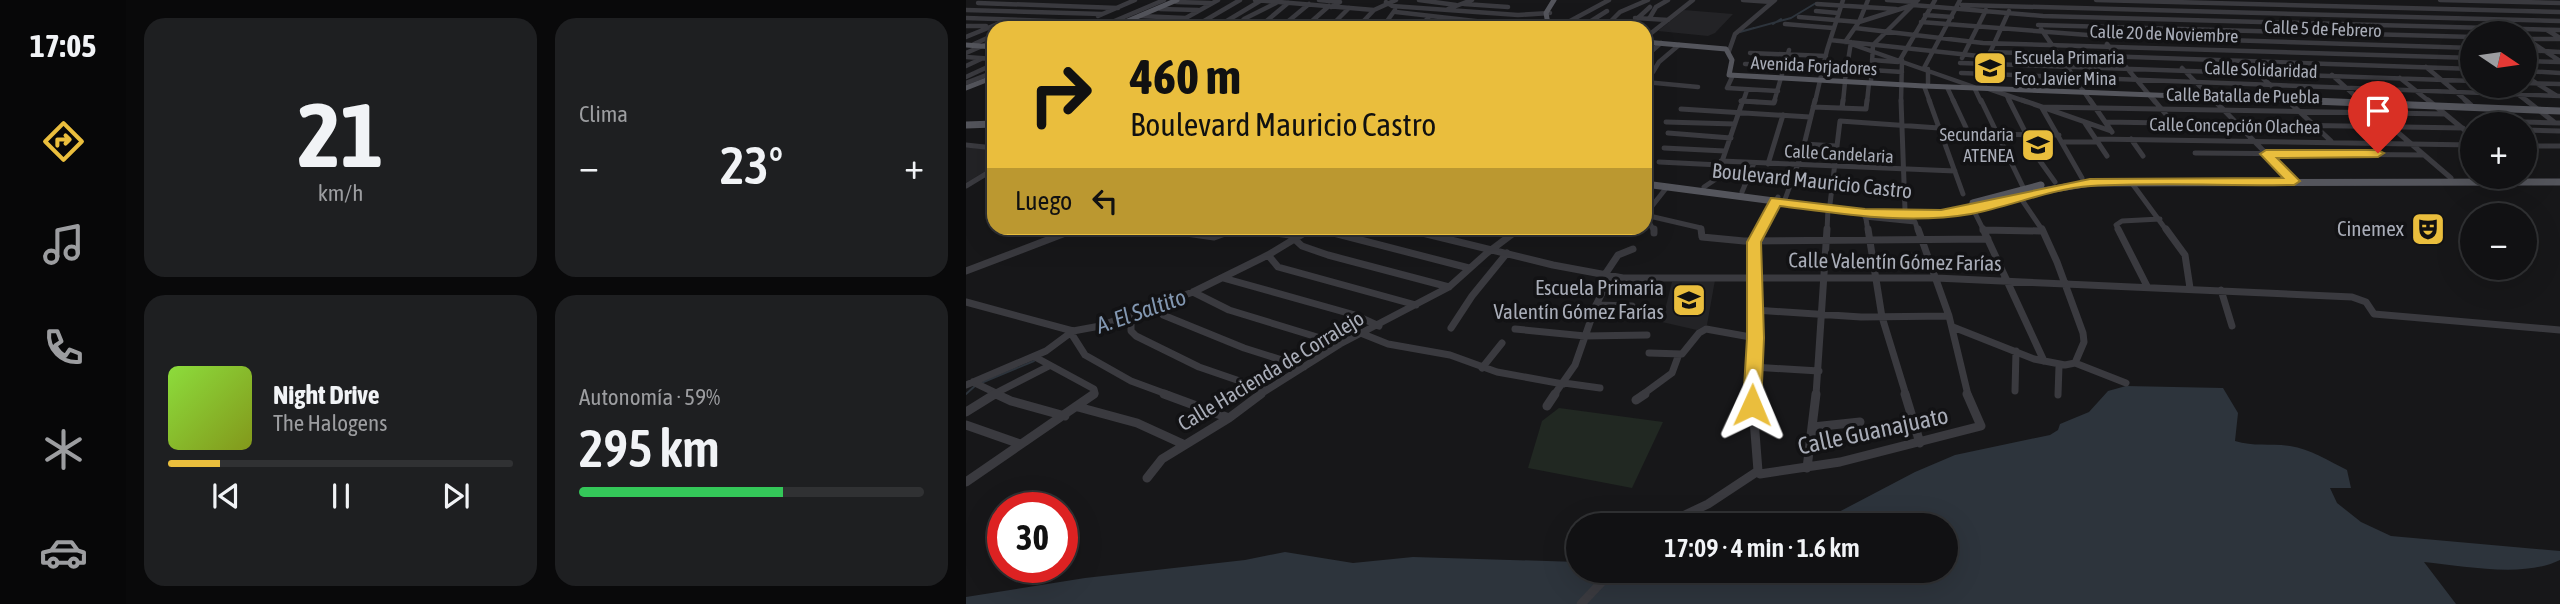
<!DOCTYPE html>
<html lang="es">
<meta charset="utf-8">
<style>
body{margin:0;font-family:"Asap Condensed",sans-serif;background:#1e1f21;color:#f1f3f6;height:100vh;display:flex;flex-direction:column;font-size:26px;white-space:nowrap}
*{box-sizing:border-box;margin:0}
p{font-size:23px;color:#9c9da0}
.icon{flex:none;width:38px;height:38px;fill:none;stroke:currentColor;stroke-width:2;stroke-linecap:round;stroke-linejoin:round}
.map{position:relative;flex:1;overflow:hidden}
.details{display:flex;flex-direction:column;gap:18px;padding:18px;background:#09090a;width:840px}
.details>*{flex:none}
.guide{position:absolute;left:21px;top:21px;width:665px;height:214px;border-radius:21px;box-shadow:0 7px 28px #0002,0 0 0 2px #303133;background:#eabe3d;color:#111;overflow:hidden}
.needle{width:46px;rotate:103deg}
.controls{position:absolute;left:1494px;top:21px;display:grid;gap:14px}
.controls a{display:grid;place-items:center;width:77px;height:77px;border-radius:50%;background:#111113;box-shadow:0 7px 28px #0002,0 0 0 2px #303133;font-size:35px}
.speed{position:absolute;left:21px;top:492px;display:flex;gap:14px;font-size:35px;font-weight:700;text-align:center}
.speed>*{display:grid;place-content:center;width:91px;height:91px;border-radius:50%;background:#111113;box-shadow:0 7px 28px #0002,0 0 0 2px #303133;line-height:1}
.speed .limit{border:10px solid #d22;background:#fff;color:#111}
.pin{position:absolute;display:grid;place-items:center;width:60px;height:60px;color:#fff;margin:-72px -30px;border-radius:50% 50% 50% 0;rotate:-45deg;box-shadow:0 0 7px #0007}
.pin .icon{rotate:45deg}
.me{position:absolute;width:77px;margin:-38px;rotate:1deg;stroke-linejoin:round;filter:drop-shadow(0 0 5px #0008)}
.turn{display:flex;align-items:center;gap:24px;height:147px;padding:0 28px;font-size:32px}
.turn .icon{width:91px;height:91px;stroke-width:2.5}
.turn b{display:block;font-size:49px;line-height:60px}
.then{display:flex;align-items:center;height:66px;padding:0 28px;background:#0003;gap:14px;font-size:26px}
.big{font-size:52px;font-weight:600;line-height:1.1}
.details .card{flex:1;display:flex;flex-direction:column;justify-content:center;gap:10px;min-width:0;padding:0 24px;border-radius:21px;background:#1e1f21}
.details .dial{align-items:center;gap:0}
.dial b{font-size:91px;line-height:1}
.song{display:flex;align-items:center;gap:21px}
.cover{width:84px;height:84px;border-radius:10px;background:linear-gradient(135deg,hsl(90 70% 55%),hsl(70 70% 35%))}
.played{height:7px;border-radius:4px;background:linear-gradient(90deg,#eabe3d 15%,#303133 15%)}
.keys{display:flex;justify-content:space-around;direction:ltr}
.heat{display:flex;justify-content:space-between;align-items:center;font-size:38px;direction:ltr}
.charge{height:10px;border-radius:5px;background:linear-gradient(90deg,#34c759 59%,#303133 0)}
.details .tiles{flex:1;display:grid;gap:18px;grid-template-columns:repeat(2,1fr)}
.trip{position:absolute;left:600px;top:513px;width:392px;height:70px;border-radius:35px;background:#111113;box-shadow:0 7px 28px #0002,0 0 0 2px #303133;font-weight:600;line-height:70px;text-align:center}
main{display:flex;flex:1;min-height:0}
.tab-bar{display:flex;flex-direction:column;width:126px;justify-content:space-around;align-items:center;background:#070708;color:#9c9da0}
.tab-bar .icon{width:49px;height:49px}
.tab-bar .on{color:#eabe3d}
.tab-bar b{font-size:32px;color:#f1f3f6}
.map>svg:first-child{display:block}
</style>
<main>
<nav class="tab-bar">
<b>17:05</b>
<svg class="icon on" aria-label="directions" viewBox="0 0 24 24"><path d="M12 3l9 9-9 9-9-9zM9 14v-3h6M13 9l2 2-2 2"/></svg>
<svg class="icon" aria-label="music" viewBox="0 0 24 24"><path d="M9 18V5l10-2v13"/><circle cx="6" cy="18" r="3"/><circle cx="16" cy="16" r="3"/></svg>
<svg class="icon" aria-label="phone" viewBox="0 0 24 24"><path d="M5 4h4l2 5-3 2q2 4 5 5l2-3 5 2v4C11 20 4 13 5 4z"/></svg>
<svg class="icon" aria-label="climate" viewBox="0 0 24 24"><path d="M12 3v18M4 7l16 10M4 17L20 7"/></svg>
<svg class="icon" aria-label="car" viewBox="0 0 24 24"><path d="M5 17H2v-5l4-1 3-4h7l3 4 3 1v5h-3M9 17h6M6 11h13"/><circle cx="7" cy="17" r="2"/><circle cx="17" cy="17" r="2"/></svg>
</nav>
<section class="details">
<div class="tiles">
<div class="card dial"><b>21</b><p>km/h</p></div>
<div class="card"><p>Clima</p>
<div class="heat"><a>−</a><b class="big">23°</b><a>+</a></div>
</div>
<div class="card">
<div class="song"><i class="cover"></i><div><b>Night Drive</b><p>The Halogens</p></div></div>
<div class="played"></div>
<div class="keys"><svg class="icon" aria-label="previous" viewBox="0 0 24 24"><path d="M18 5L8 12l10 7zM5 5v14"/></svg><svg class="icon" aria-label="pause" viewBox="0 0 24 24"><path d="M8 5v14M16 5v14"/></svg><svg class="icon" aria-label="next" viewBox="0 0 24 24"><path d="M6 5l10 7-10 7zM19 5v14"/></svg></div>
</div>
<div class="card"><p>Autonomía · 59%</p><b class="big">295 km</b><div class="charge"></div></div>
</div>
</section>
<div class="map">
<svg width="1594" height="604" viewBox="0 0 1594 604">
<rect width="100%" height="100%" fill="#171719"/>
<path fill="#232326" d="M718 10 767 14 749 33 742 36 692 31Z
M0 147 28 150V166L0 183Z
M749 280 741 325 731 330 696 322 706 282Z"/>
<path fill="#212822" d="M593 408 697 422 666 488 562 468 576 421Z"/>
<path fill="#2d343c" d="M1160 386 1257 388 1272 413 1269 441C1288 447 1305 443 1324 446 1344 449 1363 461 1381 470L1385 488H1364L1371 503 1395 522 1425 536 1594 551V560C1558 578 1498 566 1458 562L1490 604H0V597L119 578 279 560 319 552 387 563 447 557 612 562V570H980V525H848L949 472 989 455 1084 435 1092 430 1094 424 1123 412 1142 391Z"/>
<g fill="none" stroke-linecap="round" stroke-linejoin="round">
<path stroke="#2d343c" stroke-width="2" d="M807 24 815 19
M777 31 788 28
M774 32 825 18 850 3
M15 383 68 361
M0 394 10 385"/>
<path stroke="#3a3a3f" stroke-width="4.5" d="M289 0 408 10
M353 0 374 2 365 7
M453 0 490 5
M777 0 806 2
M921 0 949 2
M1130 0 1594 12
M1474 0 1594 3
M210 2 244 3
M420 2 426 6 552 15 584 13
M12 3 152 8
M498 4 542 7
M851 4 930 9
M996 5 1594 21
M194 9 232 10
M482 9 506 0
M0 10 136 14
M850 11 872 13
M430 12 553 26
M959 15 986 17
M132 16 169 0
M174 16 219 18
M833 17 893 22 947 5 1077 16 1594 30
M0 18 143 23
M669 18 702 20
M683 19 690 7 702 0
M955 22 1135 36 1507 48
M159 23 207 25
M819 24 867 28
M1072 25 1507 37
M0 26H20
M271 26 321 28
M58 28 72 22
M132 28 198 0
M202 28 252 0
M226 28 274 0
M249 28 294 1
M269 28 278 19 310 3
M292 28 322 3
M314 28 343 4
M338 28 363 6
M363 28 383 8
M391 28 408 10 430 0
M416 28 429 10
M448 28 462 19
M474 28 481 24 505 26
M591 28 643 0
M614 28 641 11
M638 28 654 12 682 0
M661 28 684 7
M889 28 1017 43 1507 58
M1075 29 1125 102
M1581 30 1594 38
M0 37 39 21
M679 38 727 0
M1559 38 1594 61
M1560 39H1594
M864 40 1022 57 1043 11
M879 42 893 22 902 0
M8 44 28 35
M885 44 1008 87 1015 102
M1141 44 1189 102
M1559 50 1594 52
M763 51 769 34 809 0
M1024 52 1507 69
M0 53 28 41
M784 53 860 56
M0 57 28 59
M679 57 695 43
M996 58 1020 10
M906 60 932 62
M934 60 969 0
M1559 61 1594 62
M994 63 1507 81
M779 64 857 67
M0 66 15 59
M1460 67 1502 102
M958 68 994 0
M1216 68 1249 102
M962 69V83
M905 70 936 72
M1289 71 1323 102
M1559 71 1594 73
M679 72H687L693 62 713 45
M995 73 1594 96
M767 75 761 88 812 91
M1366 75 1396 102
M1559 76 1591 96
M0 77 28 64
M1434 78 1464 102
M879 80 885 42
M905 81 907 45 952 0
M679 82 732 87
M0 83 28 72
M1559 83 1594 84
M958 86 964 102
M1541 86 1562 102
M981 87 988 102
M1020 88 1061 102
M1041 96 1044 102
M775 101 792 102
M777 102 781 90
M808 102 823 50
M849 102 861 50 877 0
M877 102 879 82
M901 102 903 83
M935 102 936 60"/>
<path stroke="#3a3a3f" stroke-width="5" d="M935 100 939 210
M963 100 997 194
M987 100 1003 134 1093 135
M1015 100 1058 189
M1043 100 1074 161 1089 182
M1056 100 1145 131
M1124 100 1146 132
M1188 100 1207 123
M1248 100 1328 182
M1321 100 1365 141
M1394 100 1399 105
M1462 100 1507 137
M1499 100 1505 105
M1560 100 1588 122
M775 101 808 103 809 100
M847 107 900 109 901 100
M1076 107 1479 114
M876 108 877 100
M1076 108 1116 178
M715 109 844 117
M1408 112 1485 178
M1523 121 1594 123
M700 122 769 124
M1139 122 1497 128
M1119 123 1141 156
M1559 130 1594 131
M702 133 765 138
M1130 139 1507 145
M1165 139 1177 156
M1098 142H1132
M838 144 870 146
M0 145 28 148
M1559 146H1594
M698 148 759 151
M1229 153 1458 155
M755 161 989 171
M693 162 754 165
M802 164 817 115
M1165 182 1201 231
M0 186 28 169
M738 187 750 179 777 100
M776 192 788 163
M1054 197 1077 231
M818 202 836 153 849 100
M864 204 874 121 973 128
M1007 209 1018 231
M899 213 902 231
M679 215 735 228V231
M899 217 949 222 952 231
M183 228 205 231
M273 228 295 231
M435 228 447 231
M1017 230 1075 231
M105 231 113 228
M265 231 274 228
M342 231 347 228 359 231
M551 231 555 228
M688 231 679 215 701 187
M794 231 812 197
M861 231 862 208
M1153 231 1150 225 1156 221 1194 219"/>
<path stroke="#3a3a3f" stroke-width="7" d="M192 229 248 237 270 229
M282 229 324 235 336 246 362 255 483 287
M352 229 503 268
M440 229 587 265 657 278H970L1386 297 1400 302 1408 314 1594 330
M688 229V233
M735 229 736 237 778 241 1022 239
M902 229 916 317 940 395
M952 229 983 316 1002 395
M1017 229 1078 361
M1076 229 1091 262 1117 333 1118 342 1109 363
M1152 229 1181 286
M1200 229 1219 255 1224 288
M1017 230 1075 231
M302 255 312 267 450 305
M944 256 948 261 963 260
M0 271 110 229
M638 276 652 255 667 249
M257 278 389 315 413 326
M1255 290 1266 326
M227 292 263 310 374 344
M0 302 107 331 134 326 227 292 302 255 345 229
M203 302 197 315 278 348 338 367
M630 305 666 306
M789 310 895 317 983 316
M173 315 165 323V331L170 336 233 367 300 390
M987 327 1068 359 1099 365 1109 363 1160 383
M485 328 506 296 541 253
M549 329 619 336 681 335
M105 333 119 355 165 381 203 395
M397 334 422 344 484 355 531 372 597 384
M683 353 716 354 733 333 740 329 790 338
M69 357 128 389 129 393 126 395
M787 367 853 371
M516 368 536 343
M7 382 34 395
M598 383 634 388
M0 385 80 351 107 331
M1049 391 1050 351
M26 395 83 366
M293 395 374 344 483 287 521 253 553 229
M588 395 609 365 630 305 644 277
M676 395 706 373 713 354
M786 395 790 338 788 242 795 229
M850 395 861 229
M1092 395 1093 366"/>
<path stroke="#3a3a3f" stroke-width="9" d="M30 394 45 401 99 416
M198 394 263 418
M786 394 792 471
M939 394 954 443
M670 400 679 394
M581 406 589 394
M112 407 171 423 217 444
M0 412 29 394
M0 425 54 444
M847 427 894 422
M841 468 850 394
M181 478 196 459 263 418 295 394
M0 482 128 394
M698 525 742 504 792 471 794 474 874 462 1015 426 1001 394
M615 604 647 570"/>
<path stroke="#54555c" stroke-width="5" d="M145 28 211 0
M587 28 582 24 580 13 588 0
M679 42 760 49 766 60 763 75
M0 45 28 47
M763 75 958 86 1366 102
M0 88 28 77"/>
<path stroke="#54555c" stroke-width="7" d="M1322 100 1594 111
M0 125 28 124
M679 184 899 213 959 215 1007 209 1076 191 1124 183 1594 182
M1007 203 1075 185"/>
</g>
<path fill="#eabe3d" stroke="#987c28" stroke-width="2" d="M1300 150H1412L1418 153 1412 157 1311 158 1334 181 1328 185C1261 186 1192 182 1125 186 1084 189 1046 206 1005 214 942 225 877 214 814 206L795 242 798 338 795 405 793 409H780L777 405 781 338V242L805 198 899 209 975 210 1124 179 1317 178 1294 154Z"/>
<defs>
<g id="school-square" transform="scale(1.75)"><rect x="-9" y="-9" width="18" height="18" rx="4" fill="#eabe3d" stroke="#121214"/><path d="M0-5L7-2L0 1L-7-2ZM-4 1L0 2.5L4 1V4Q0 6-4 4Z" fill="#111"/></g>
<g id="theatre-square" transform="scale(1.75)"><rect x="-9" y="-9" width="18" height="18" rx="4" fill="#eabe3d" stroke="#121214"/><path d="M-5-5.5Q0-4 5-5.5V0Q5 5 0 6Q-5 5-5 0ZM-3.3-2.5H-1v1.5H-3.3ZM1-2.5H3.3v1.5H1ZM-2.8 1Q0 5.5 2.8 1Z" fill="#111"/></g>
</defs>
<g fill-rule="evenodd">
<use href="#school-square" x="1024" y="68"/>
<use href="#school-square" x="1072" y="145"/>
<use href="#theatre-square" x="1462" y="229"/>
<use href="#school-square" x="723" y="300"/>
</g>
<g text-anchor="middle" stroke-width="7" stroke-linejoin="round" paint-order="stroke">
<g font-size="18" fill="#a9adb8" stroke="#121214">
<text transform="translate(1357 29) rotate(2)" y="6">Calle 5 de Febrero</text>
<text transform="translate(1198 34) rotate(2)" y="6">Calle 20 de Noviembre</text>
<text transform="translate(848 66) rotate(3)" y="6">Avenida Forjadores</text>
<text transform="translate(1295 70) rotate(2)" y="6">Calle Solidaridad</text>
<text transform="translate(1277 96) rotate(1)" y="6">Calle Batalla de Puebla</text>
<text transform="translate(1269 126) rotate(1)" y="6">Calle Concepción Olachea</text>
<text transform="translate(873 154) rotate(3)" y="6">Calle Candelaria</text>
</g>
<g font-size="18" fill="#a9adb8" stroke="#121214" text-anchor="start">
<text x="1048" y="64">Escuela Primaria<tspan x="1048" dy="21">Fco. Javier Mina</tspan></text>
<text x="1048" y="141" text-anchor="end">Secundaria<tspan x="1048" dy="21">ATENEA</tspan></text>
</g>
<g font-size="21" fill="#a9adb8" stroke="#121214">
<text transform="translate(846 181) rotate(6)" y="7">Boulevard Mauricio Castro</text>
<text transform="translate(929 262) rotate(1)" y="7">Calle Valentín Gómez Farías</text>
<text transform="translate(305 371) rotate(-31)" y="7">Calle Hacienda de Corralejo</text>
</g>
<g font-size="21" fill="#a9adb8" stroke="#121214" text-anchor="end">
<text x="1438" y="236">Cinemex</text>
<text x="698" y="295">Escuela Primaria<tspan x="698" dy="24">Valentín Gómez Farías</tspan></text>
</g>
<g font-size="23" font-style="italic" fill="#8297b1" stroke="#121214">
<text transform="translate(175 311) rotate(-19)" y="8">A. El Saltito</text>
</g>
<g font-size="24" fill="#a9adb8" stroke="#121214">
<text transform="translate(907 431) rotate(-12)" y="8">Calle Guanajuato</text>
</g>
</g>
</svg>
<div class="controls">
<a><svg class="needle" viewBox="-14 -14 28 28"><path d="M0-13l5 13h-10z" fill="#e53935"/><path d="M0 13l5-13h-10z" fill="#9c9da0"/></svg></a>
<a>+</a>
<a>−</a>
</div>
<div class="speed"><div class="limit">30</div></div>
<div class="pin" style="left:1412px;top:153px;background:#d93025"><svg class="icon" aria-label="arrive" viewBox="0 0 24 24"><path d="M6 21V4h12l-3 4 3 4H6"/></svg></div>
<svg class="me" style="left:786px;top:405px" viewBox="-20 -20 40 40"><path d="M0-17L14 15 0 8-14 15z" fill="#eabe3d" stroke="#fff" stroke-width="4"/></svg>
<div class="trip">17:09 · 4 min · 1.6 km</div>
<div class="guide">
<div class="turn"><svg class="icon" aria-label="right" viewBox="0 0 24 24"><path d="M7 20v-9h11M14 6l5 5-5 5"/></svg><div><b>460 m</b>Boulevard Mauricio Castro</div></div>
<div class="then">Luego<svg class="icon" aria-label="left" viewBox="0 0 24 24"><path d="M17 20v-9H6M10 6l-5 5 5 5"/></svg></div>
</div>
</div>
</main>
